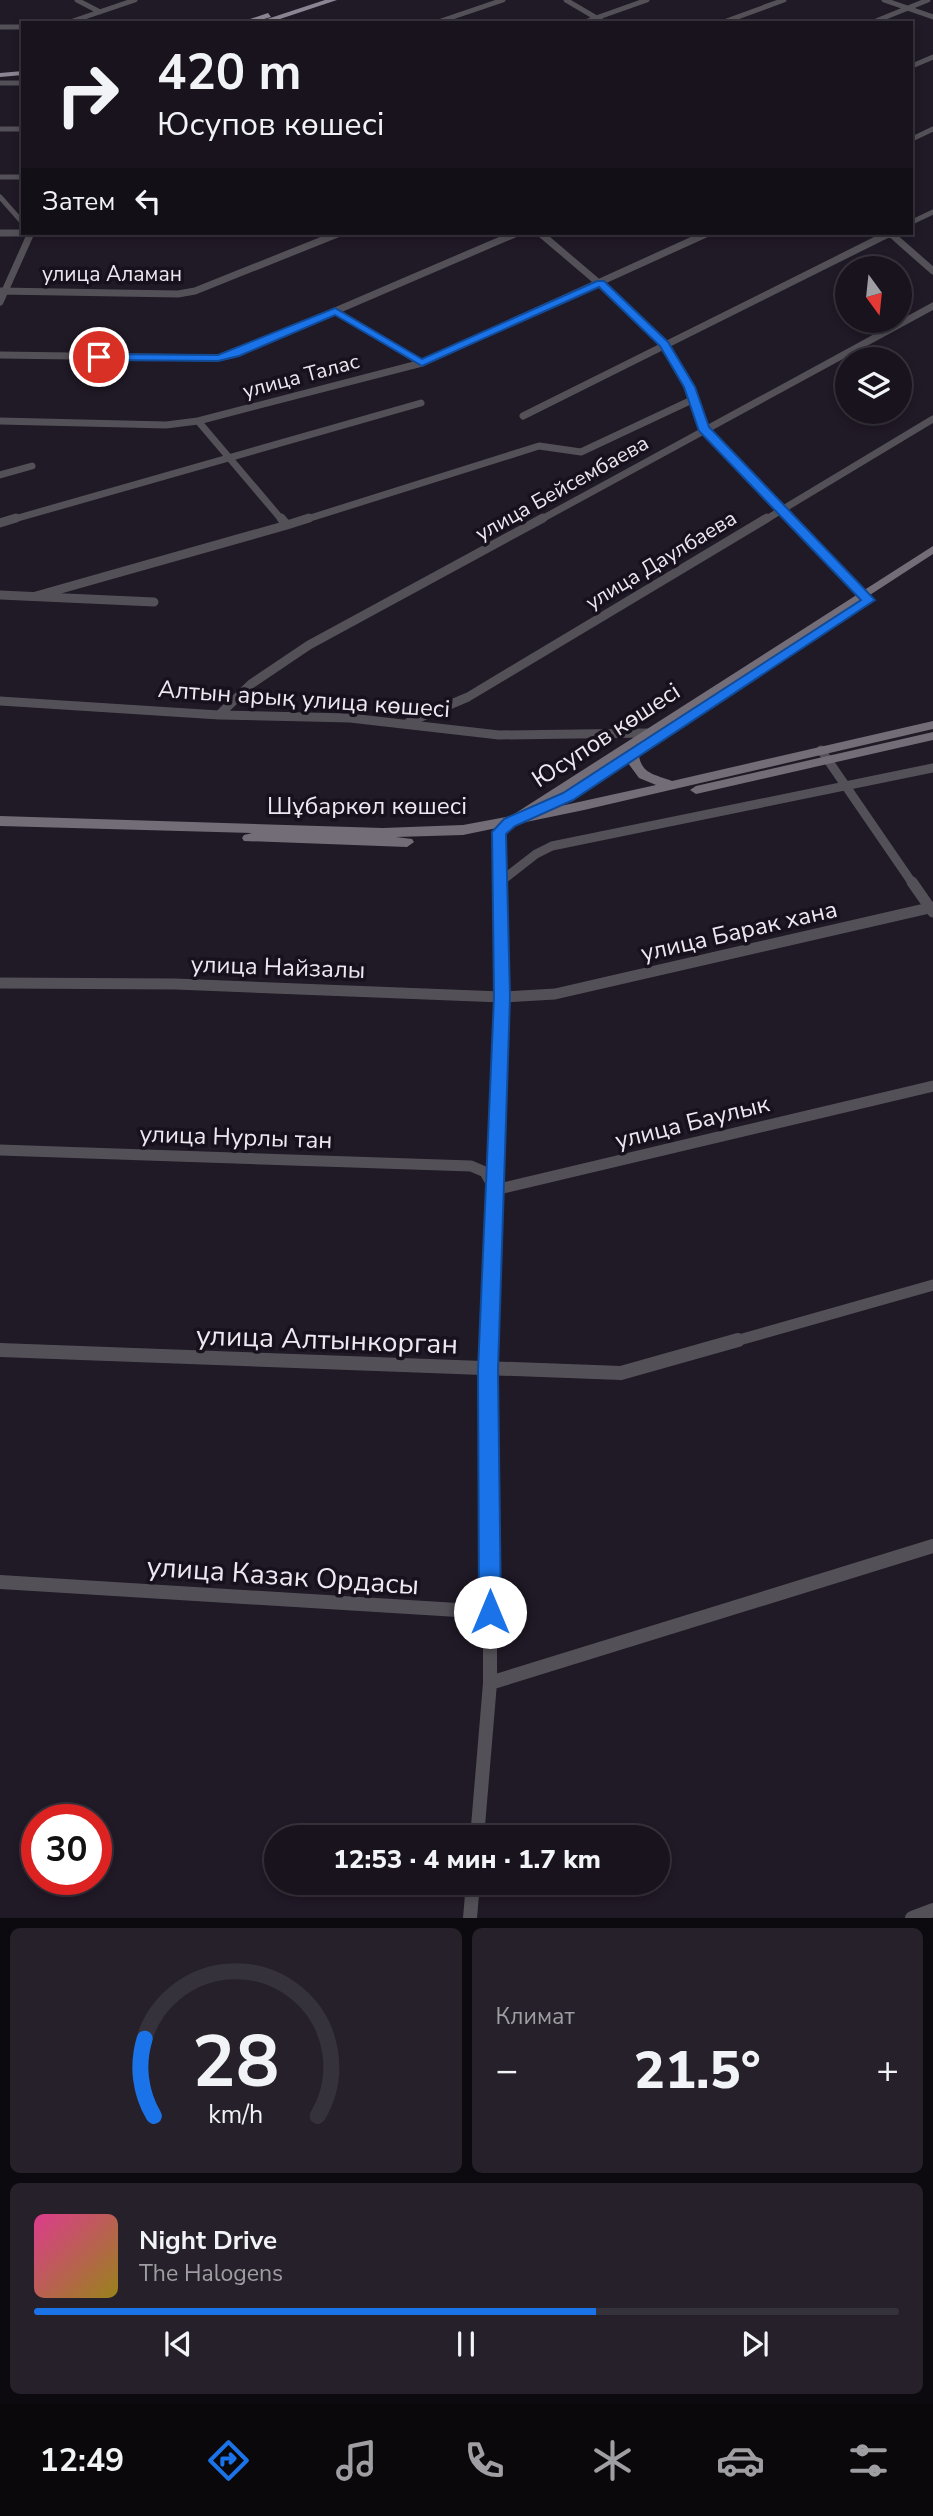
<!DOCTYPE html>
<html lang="ru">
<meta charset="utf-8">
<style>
body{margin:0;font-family:"Nunito Sans",sans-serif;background:#252029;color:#f1f3f6;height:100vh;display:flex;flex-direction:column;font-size:26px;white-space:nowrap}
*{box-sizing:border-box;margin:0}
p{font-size:23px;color:#9f9ea3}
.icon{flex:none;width:38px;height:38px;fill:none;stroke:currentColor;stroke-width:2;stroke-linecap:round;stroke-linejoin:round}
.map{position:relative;height:1918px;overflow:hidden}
.panel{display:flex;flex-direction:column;gap:10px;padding:10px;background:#0d0a0f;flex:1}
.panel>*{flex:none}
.guide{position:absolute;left:21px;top:21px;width:892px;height:214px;border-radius:0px;box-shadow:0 4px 10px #0003,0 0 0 2px #36323b;background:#18131c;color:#f1f3f6;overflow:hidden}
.needle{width:46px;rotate:165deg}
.controls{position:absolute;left:835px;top:256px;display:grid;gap:14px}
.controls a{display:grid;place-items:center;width:77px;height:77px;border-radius:50%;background:#18131c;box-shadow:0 4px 10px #0003,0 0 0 2px #36323b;font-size:35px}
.speed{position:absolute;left:21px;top:1804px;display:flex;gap:14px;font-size:35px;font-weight:700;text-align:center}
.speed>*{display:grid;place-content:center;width:91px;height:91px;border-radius:50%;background:#18131c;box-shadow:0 4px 10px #0003,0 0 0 2px #36323b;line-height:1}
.speed .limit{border:10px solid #d22;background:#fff;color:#111}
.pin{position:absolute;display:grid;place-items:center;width:60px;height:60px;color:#fff;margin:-30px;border:4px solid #fff;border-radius:50%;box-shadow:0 2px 7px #0007}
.me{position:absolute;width:77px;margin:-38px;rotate:0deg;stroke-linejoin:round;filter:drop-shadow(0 0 5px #0008)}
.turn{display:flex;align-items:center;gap:24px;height:147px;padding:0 21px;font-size:32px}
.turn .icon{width:91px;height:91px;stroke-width:2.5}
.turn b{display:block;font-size:49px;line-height:60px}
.then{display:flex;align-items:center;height:66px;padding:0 21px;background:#0003;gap:14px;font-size:26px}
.big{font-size:52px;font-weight:800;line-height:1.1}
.panel .widget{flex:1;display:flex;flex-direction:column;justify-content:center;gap:10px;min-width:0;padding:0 24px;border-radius:10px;background:#252029}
.panel .dial{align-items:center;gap:0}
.dial svg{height:182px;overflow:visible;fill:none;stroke:#36323b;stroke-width:7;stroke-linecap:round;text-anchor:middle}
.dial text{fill:#f1f3f6;stroke:none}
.song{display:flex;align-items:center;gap:21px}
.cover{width:84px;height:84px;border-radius:10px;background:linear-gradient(135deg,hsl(330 70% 55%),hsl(50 70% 35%))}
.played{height:7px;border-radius:4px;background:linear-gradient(90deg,#1a73e8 65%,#36323b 65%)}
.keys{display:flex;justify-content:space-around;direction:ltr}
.heat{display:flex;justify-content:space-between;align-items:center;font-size:38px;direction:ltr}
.panel .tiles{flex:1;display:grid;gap:10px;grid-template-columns:1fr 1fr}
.widget:last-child{grid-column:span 2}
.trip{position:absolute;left:264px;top:1825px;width:406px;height:70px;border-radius:35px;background:#18131c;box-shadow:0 4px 10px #0003,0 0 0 2px #36323b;font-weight:800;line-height:70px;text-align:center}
.menu{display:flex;height:112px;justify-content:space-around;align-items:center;background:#0a080b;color:#9f9ea3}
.menu .icon{width:49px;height:49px}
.menu .selected{color:#1a73e8}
.menu b{font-size:32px;color:#f1f3f6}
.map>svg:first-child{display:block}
</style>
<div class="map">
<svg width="933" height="1918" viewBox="0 0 933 1918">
<rect width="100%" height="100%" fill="#201926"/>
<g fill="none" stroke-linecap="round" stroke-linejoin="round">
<path stroke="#535057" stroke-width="5" d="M77 0 100 12
M566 0 605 23
M884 0 933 17
M67 23 135 0
M435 23 503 0
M582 23 647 0
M721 23 784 0
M871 23 928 0
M0 27H23
M912 66 933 57
M0 83H23
M0 129H23
M912 139 933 129
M0 177H23
M0 197 23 223
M912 222 933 212"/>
<path stroke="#535057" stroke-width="7" d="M0 233H155
M540 233 628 308 664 344 690 387 703 428 791 520
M890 233 933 271
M0 291 178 294 195 291 340 233
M0 302 31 233
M335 311 422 363
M0 355 218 358 235 354 517 233
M523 416 890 233
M0 421 166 425 198 421 422 363 708 233
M198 421 282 520
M0 475 32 466
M11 520 421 403
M304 520 539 446 581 452 694 399
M540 520 933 306
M765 520 933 419"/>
<path stroke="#535057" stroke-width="9" d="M281 518 287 525 309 518
M789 518 868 600
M0 523 16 518
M0 595 154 602
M36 596 287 525
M0 701 219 715 350 718 499 735 647 733
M219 715 251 684 309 645 543 518
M409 722 468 697 767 518
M821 750 913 884
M499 832 500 884
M500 882 536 854 552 846 933 768"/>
<path stroke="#535057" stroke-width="11" d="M912 882 933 912
M0 983 175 984 502 997 555 994 933 907
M0 1150 471 1166 485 1172 495 1190 933 1086
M489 1342 502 997 500 882
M732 1342 933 1285"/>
<path stroke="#535057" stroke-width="14" d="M489 1340 490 1612
M0 1350 621 1373 738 1340
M0 1582 490 1612V1683L933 1546
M477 1838 490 1683
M470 1918 473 1883
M912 1918 933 1910"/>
<path fill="#736d78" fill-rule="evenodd" d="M933 546V554L656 734 697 707 701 706 707 710 639 756C642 775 658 775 672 781L933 721V729L584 810 463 835 396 837 412 839 414 842 407 847 244 841 242 838 244 835 252 833 0 826V816L383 828 463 825 511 816ZM628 763 639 778 656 785 556 807 573 799Z
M933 732V740L696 794 690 790 696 786Z"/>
<path fill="#8b8492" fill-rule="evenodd" d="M325 0H337L268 23H255Z
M268 13 271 17 251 23H238Z
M23 71V75L0 77V73Z"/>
</g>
<path fill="#1a73e8" stroke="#114b97" stroke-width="2" d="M597 281H604L668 342 695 387 709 427 875 600 573 800 515 826 506 834 510 997 498 1370 501 1612 498 1620 490 1623 482 1620 479 1612 478 1370 494 997 492 832 504 819 563 793 861 600 699 431 684 387 660 346 599 287 422 366 335 315 239 356 218 361 99 360 93 357 99 354 218 355 335 308 422 359Z"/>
<g text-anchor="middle" stroke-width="7" stroke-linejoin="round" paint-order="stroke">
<g font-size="21" fill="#ece8f1" stroke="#17101d">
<text x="112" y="281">улица Аламан</text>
<text transform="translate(301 376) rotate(-15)" y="7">улица Талас</text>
<text transform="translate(562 488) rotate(-29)" y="7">улица Бейсембаева</text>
<text transform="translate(661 560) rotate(-31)" y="7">улица Даулбаева</text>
</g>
<g font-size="24" fill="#ece8f1" stroke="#17101d">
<text transform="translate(304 699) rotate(4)" y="8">Алтын арық улица көшесі</text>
<text transform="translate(606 735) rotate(-33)" y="8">Юсупов көшесі</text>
<text x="367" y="814">Шұбаркөл көшесі</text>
<text transform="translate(739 931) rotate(-13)" y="8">улица Барак хана</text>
<text transform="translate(278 967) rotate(2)" y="8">улица Найзалы</text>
<text transform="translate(692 1122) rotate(-14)" y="8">улица Баулык</text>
<text transform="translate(236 1137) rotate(2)" y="8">улица Нурлы тан</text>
</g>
<g font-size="28" fill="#ece8f1" stroke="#17101d">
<text transform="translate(327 1339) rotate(2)" y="10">улица Алтынкорган</text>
<text transform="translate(283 1575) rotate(4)" y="10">улица Казак Ордасы</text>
</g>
</g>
</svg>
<div class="controls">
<a><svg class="needle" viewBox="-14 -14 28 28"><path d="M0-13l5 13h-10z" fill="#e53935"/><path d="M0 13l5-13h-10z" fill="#9f9ea3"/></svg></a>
<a><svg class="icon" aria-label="layers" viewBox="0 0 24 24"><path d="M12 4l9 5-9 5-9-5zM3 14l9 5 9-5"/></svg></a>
</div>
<div class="speed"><div class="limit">30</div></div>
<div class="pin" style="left:99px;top:357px;background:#d93025"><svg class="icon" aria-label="arrive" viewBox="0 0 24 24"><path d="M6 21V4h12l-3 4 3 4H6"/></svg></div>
<svg class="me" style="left:490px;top:1612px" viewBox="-20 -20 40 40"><circle r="19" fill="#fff"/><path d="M0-13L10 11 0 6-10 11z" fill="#1a73e8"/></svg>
<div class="trip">12:53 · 4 мин · 1.7 km</div>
<div class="guide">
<div class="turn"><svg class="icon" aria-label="right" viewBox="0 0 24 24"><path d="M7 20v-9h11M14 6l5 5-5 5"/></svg><div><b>420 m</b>Юсупов көшесі</div></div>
<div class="then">Затем<svg class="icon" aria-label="left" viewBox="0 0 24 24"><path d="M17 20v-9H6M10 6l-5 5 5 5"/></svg></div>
</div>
</div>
<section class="panel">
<div class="tiles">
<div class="widget dial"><svg viewBox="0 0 100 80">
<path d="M14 69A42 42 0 1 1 86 69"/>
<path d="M14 69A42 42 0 0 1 10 35" stroke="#1a73e8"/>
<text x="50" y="56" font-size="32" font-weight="700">28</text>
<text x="50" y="72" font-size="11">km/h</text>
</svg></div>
<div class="widget"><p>Климат</p>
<div class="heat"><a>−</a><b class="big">21.5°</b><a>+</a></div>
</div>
<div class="widget">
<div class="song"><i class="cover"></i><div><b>Night Drive</b><p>The Halogens</p></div></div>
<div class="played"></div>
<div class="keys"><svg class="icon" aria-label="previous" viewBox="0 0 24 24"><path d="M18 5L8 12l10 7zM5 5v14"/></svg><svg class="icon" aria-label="pause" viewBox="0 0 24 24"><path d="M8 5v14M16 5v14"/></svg><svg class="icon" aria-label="next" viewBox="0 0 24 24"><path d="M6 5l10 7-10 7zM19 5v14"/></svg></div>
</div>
</div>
</section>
<nav class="menu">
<b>12:49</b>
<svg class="icon selected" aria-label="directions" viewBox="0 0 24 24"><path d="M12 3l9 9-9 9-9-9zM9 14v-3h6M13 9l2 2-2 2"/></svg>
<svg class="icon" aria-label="music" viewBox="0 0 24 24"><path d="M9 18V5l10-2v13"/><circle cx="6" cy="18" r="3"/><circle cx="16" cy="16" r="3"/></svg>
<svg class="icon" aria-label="phone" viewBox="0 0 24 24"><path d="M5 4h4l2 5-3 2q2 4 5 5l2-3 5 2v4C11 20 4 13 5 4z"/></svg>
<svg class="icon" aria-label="climate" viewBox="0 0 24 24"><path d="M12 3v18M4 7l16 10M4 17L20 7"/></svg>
<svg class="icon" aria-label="car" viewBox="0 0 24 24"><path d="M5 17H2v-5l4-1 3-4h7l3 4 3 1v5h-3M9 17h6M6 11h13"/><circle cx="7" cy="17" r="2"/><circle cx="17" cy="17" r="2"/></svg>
<svg class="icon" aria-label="filters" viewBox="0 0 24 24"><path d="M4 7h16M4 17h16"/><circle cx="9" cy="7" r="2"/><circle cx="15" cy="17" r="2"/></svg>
</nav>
